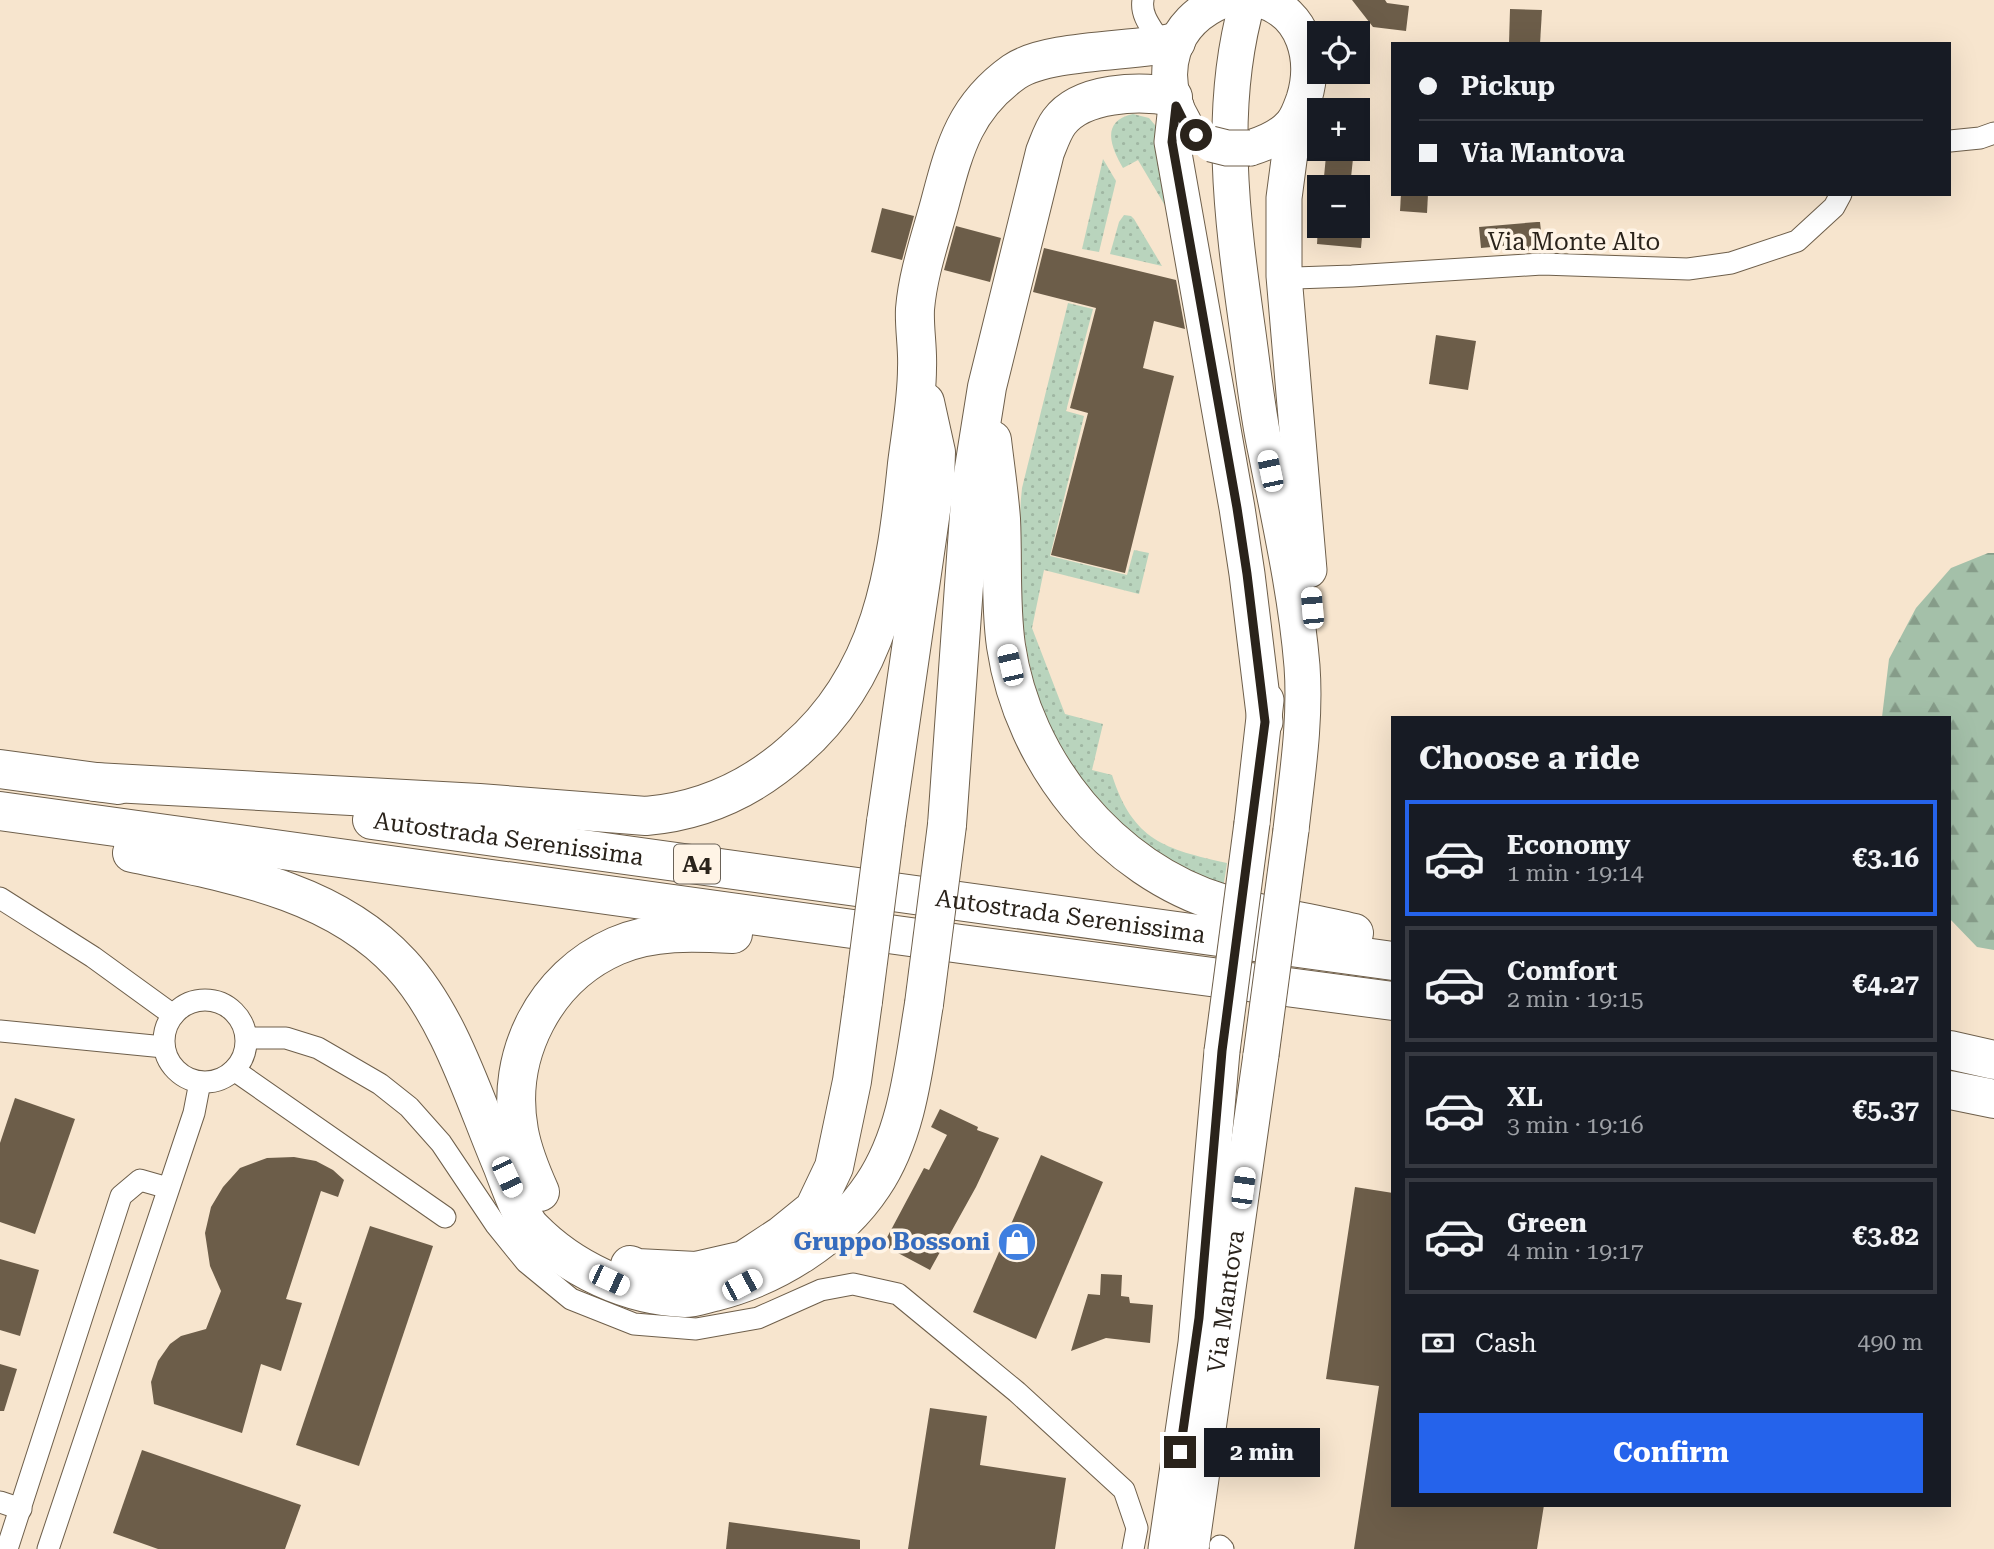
<!DOCTYPE html>
<html lang="en">
<head>
<meta charset="utf-8">
<style>
  :root { --surface:#171b24; --page:#242831; --text:#f1f3f6; --muted:#9ea1a6; --line:#363941; --accent:#2563eb }
  body { margin:0; font-family:"Roboto Serif",serif; background:var(--page); color:var(--text); height:100vh; display:flex; flex-direction:column; font-size:26px; white-space:nowrap }
  * { box-sizing:border-box; margin:0 }
  p { font-size:23px; color:var(--muted) }
  .icon { flex:none; width:38px; height:38px; fill:none; stroke:currentColor; stroke-width:2; stroke-linecap:round; stroke-linejoin:round }
  .map { position:relative; flex:1; overflow:hidden }
  .details { position:absolute; left:1391px; top:716px; width:560px; height:791px; display:flex; flex-direction:column; background:var(--surface); border-radius:0px; box-shadow:0 7px 28px #0002 }
  .details>* { flex:none }
  .hud { position:absolute; left:1391px; top:42px; width:560px; height:154px; border-radius:0px; box-shadow:0 7px 28px #0002; display:grid; align-content:center; height:154px; padding:0 28px; background:var(--surface) }
  .controls { position:absolute; left:1307px; top:21px; display:grid; gap:14px }
  .controls a { display:grid; place-items:center; width:63px; height:63px; border-radius:0px; background:var(--surface); box-shadow:0 7px 28px #0002; font-size:35px }
  .end { position:absolute; width:32px; height:32px; margin:-16px; border:9px solid #2a231b; background:#fff; box-shadow:0 0 0 4px #fff }
  .from { border-radius:50% }
  .bubble { position:absolute; height:49px; border-radius:0px; background:var(--surface); box-shadow:0 7px 28px #0002; font-size:23px; font-weight:700; line-height:49px; text-align:center }
  .car { position:absolute; width:21px; height:42px; margin:-21px -10px; border-radius:9px; box-shadow:0 0 5px 2px #0007; background:linear-gradient(#fff 24%,#345 0 40%,#fff 0 76%,#345 0 86%,#fff 0) }
  .hud b { display:flex; align-items:center; gap:24px; height:66px; font-size:26px }
  .hud b+b { border-top:2px solid var(--line) }
  .hud i { width:18px; height:18px; background:var(--text) }
  ul { padding:0; list-style:none }
  li { display:flex; align-items:center; gap:21px; height:116px; margin:0 14px 10px; padding:0 14px; border:4px solid var(--line); border-radius:0px }
  li div { flex:1 }
  li b { display:block; font-size:26px }
  li em { font-style:normal; font-weight:700 }
  li.on { border-color:var(--accent) }
  li>.icon { width:63px; height:63px; stroke-width:1.5 }
  h2 { padding:0 28px; font-size:32px; line-height:84px }
  .pay { display:flex; align-items:center; gap:18px; height:77px; padding:0 28px; font-size:26px }
  .pay p { margin-inline-start:auto }
  .primary-button { display:flex; gap:14px; margin-top:auto; padding:14px 28px }
  .primary-button a { flex:1; height:80px; border-radius:0px; background:var(--accent); color:#fff; font-size:28px; font-weight:700; line-height:80px; text-align:center }
  .map>svg:first-child { display:block }
</style>
</head>
<body>
<div class="map">
<svg width="1994" height="1549" viewBox="0 0 1994 1549">
  <defs>
    <pattern id="grass-dots" width="8" height="8" patternUnits="userSpaceOnUse" patternTransform="scale(1.75)"><rect width="8" height="8" fill="#b9d4bd"/><path d="M2 2h.1M6 6h.1" fill="none" stroke="#9fb6a2" stroke-width="1.8" stroke-linecap="round"/></pattern>
    <pattern id="forest-firs" width="22" height="20" patternUnits="userSpaceOnUse" patternTransform="scale(1.75)"><rect width="22" height="20" fill="#a4c0a9"/><path d="M5 1l3.5 6h-7zM16 11l3.5 6h-7z" fill="#869c89"/></pattern>
  </defs>
  <rect width="100%" height="100%" fill="#f7e5ce"/>
  <g fill="url(#grass-dots)">
    <path d="M 1133,114 L 1149,118 L 1160,131 L 1180,231 L 1138,160 L 1123,168 C 1111,147 1100,121 1133,114 Z"/>
    <polygon points="1103,159 1116,181 1099,252 1082,249"/>
    <polygon points="1124,215 1131,216 1134,219 1162,266 1110,254 1119,222"/>
    <path d="M 1068,303 L 1093,309 L 1066,411 L 1084,416 L 1050,556 L 1127,575 L 1134,550 L 1149,553 L 1139,594 L 1044,570 L 1032,628 L 1065,714 L 1103,724 L 1092,770 L 1112,775 C 1133,841 1165,849 1227,863 L 1223,889 C 1198,875 1167,862 1144,844 C 1134,837 1126,827 1117,819 C 1043,749 1021,667 1020,568 C 1020,541 1019,515 1022,488 Z"/>
  </g>
  <polygon fill="url(#forest-firs)" points="1988,553 1994,553 1994,950 1977,947 1950,919 1950,718 1882,717 1889,659 1916,608 1951,568"/>
  <g fill="#6c5d49">
    <polygon points="1352,0 1385,0 1387,3 1409,6 1406,31 1373,27"/>
    <polygon points="1510,9 1542,10 1540,44 1509,44"/>
    <polygon points="1332,149 1354,149 1350,187 1323,187 1326,156 1331,156"/>
    <polygon points="1401,194 1428,194 1427,213 1400,211"/>
    <polygon points="882,208 914,216 902,260 871,252"/>
    <polygon points="1537,222 1540,222 1543,249 1525,251 1524,244 1481,248 1479,227"/>
    <polygon points="956,226 1001,238 990,282 944,270"/>
    <polygon points="1318,226 1363,226 1361,248 1317,244"/>
    <polygon points="1044,248 1176,280 1185,329 1154,321 1143,368 1174,376 1125,573 1051,555 1088,413 1070,408 1096,308 1033,292"/>
    <polygon points="1436,335 1476,341 1468,390 1429,384"/>
    <polygon points="15,1098 75,1119 35,1234 0,1222 0,1143"/>
    <polygon points="940,1109 978,1127 977,1130 999,1138 976,1187 930,1270 883,1245 924,1168 929,1170 947,1135 931,1127"/>
    <polygon points="1041,1155 1103,1182 1036,1339 973,1312"/>
    <polygon points="294,1157 316,1161 333,1170 344,1180 338,1197 321,1191 286,1299 302,1303 281,1371 261,1364 242,1433 154,1404 151,1382 158,1361 170,1344 181,1336 206,1329 221,1291 210,1266 205,1233 211,1207 223,1187 240,1168 267,1158"/>
    <polygon points="1355,1187 1393,1193 1393,1505 1544,1505 1537,1549 1354,1549 1379,1386 1326,1379"/>
    <polygon points="370,1226 433,1246 359,1466 296,1445"/>
    <polygon points="0,1259 39,1270 20,1336 0,1330"/>
    <polygon points="1101,1274 1122,1275 1121,1296 1129,1297 1130,1303 1153,1305 1150,1343 1106,1338 1071,1351 1088,1294 1100,1295"/>
    <polygon points="0,1364 17,1369 4,1411 0,1411"/>
    <polygon points="930,1408 987,1416 980,1465 1066,1478 1055,1549 908,1549"/>
    <polygon points="142,1450 301,1505 285,1549 158,1549 113,1533"/>
    <polygon points="729,1522 860,1540 860,1549 726,1549"/>
  </g>
  <g fill="none" stroke-linecap="round" stroke-linejoin="round">
    <g stroke="#6e5f4b" stroke-width="23">
      <g id="minor">
        <path d="M 1143,0 C 1140,17 1154,30 1162,45"/>
        <polyline points="1950,141 1980,138 1994,133"/>
        <polyline points="1284,276 1295,278 1352,276 1542,264 1688,269 1731,263 1797,241 1834,207 1841,194"/>
        <polyline points="0,898 93,957 173,1015"/>
        <circle cx="205" cy="1041" r="41"/>
        <polyline points="0,1031 164,1047"/>
        <polyline points="247,1038 286,1038 318,1048 380,1084 409,1107 441,1143 496,1225 526,1262 571,1299 634,1324 696,1329 758,1318 821,1290 853,1284 898,1294 1017,1392 1124,1490 1137,1528 1133,1549"/>
        <polyline points="234,1070 445,1217"/>
        <polyline points="0,1502 21,1509"/>
        <polyline points="1220,1546 1223,1549"/>
        <polyline points="7,1549 121,1196 140,1180 168,1188"/>
        <polyline points="48,1549 194,1113 200,1082"/>
      </g>
    </g>
    <g stroke="#6e5f4b" stroke-width="37">
      <g id="trunk">
        <path d="M 1248,0 C 1217,107 1232,218 1247,326 C 1253,368 1257,411 1266,452 C 1280,523 1296,594 1302,666 C 1306,721 1297,776 1291,830"/>
        <polyline points="1176,106 1172,142 1237,508 1247,574 1265,722"/>
        <polyline points="1294,122 1284,198 1284,276 1309,570"/>
        <path d="M 1184,123 C 1155,74 1171,21 1224,0"/>
        <path d="M 1250,148 C 1266,143 1281,137 1292,124 C 1298,117 1301,107 1304,99 C 1316,60 1305,13 1261,0"/>
        <polyline points="1252,823 1266,700"/>
        <polyline points="1166,1549 1196,1343 1222,1051"/>
        <path id="s1" d="M 1191,1549 L 1261,1055"/>
      </g>
    </g>
    <g stroke="#6e5f4b" stroke-width="40">
      <g id="motorway">
        <path d="M 992,440 C 995,466 999,492 1001,519 C 1003,561 1000,604 1006,646 C 1023,762 1110,870 1224,904 C 1266,917 1311,922 1354,933"/>
        <polyline points="0,769 118,785"/>
        <path d="M 95,782 L 479,803 L 646,816 C 703,811 753,788 795,750 C 882,675 896,572 907,464 C 911,432 917,399 917,368 C 918,348 914,328 915,309 C 918,272 932,234 941,199 C 955,146 966,106 1014,72 C 1047,49 1133,52 1176,42"/>
        <polyline points="0,811 961,944 1393,1001"/>
        <path id="s2" d="M 372,820 L 1393,961"/>
        <polyline points="886,822 935,483 936,452 925,402"/>
        <path d="M 947,825 L 971,487 L 987,387 L 1045,152 C 1049,142 1053,130 1059,122 C 1081,92 1140,90 1173,97"/>
        <path d="M 132,853 C 227,873 332,889 401,964 C 450,1017 474,1099 502,1165 C 508,1180 521,1218 532,1229 C 571,1269 628,1296 685,1298 C 694,1298 705,1294 714,1292 C 774,1277 838,1238 873,1185 C 908,1133 914,1064 924,1004"/>
        <polyline points="1950,1050 1994,1060"/>
        <polyline points="1950,1090 1994,1099"/>
        <path d="M 540,1192 C 531,1172 523,1153 519,1131 C 505,1055 545,977 616,946 C 652,930 694,932 733,934"/>
        <polyline points="630,1265 637,1268 696,1271 744,1260 782,1235 814,1209 834,1167 852,1081 863,1001"/>
      </g>
    </g>
    <use href="#minor" stroke="#fff" stroke-width="21"/>
    <use href="#trunk" stroke="#fff" stroke-width="35"/>
    <use href="#motorway" stroke="#fff" stroke-width="38"/>
    <g stroke="#6e5f4b" stroke-width="37" stroke-linecap="butt">
      <g id="trunk-bridge">
        <polyline points="1211,144 1227,148 1250,148"/>
        <polyline points="1222,1051 1252,823"/>
        <polyline points="1261,1055 1291,830"/>
      </g>
    </g>
    <g stroke="#6e5f4b" stroke-width="40" stroke-linecap="butt">
      <g id="motorway-bridge">
        <polyline points="863,1001 886,822"/>
        <polyline points="924,1004 947,825"/>
      </g>
    </g>
    <use href="#trunk-bridge" stroke="#fff" stroke-width="35"/>
    <use href="#motorway-bridge" stroke="#fff" stroke-width="38"/>
  </g>
  <g fill="none" stroke-linecap="round" stroke-linejoin="round">
    <polyline stroke="#2a231b" stroke-width="9" points="1180,1452 1199,1318 1222,1051 1265,722 1247,574 1237,508 1172,142 1176,106 1185,124 1196,135"/>
  </g>
  <defs>
    <g id="shop-disc" transform="scale(2.0125)"><circle r="9.5" fill="#3f7fe0" stroke="#fff4e6"/><path d="M-5-2.5h2.3a2.7 3.5 0 0 1 5.4 0H5L5.5 6h-11ZM-1.5-2.5h3a1.5 2.3 0 0 0-3 0Z" fill="#fff"/></g>
  </defs>
  <g fill-rule="evenodd">
    <use href="#shop-disc" x="1017" y="1242"/>
  </g>
  <g text-anchor="middle" stroke-width="7" stroke-linejoin="round" paint-order="stroke">
    <rect fill="#fff4e6" stroke="#6a6258" stroke-width="2" x="674" y="844.5" width="46" height="39" rx="5"/>
    <g font-size="23" font-weight="bold" fill="#2a231b">
      <text x="697" y="872">A4</text>
    </g>
    <g font-size="24" fill="#2a231b" stroke="#fff4e6">
      <text x="1574" y="250">Via Monte Alto</text>
      <text dy="8" stroke="none"><textPath href="#s2" startOffset="138">Autostrada Serenissima</textPath></text>
      <text dy="8" stroke="none"><textPath href="#s2" startOffset="705">Autostrada Serenissima</textPath></text>
      <text dy="8" stroke="none"><textPath href="#s1" startOffset="250">Via Mantova</textPath></text>
    </g>
    <g font-size="24" font-weight="bold" fill="#366cbe" stroke="#fff4e6" text-anchor="end">
      <text x="990" y="1250">Gruppo Bossoni</text>
    </g>
  </g>
</svg>
<div class="controls">
<a><svg class="icon" aria-label="locate" viewBox="0 0 24 24"><circle cx="12" cy="12" r="6"/><path d="M12 2v4M12 18v4M2 12h4M18 12h4"/></svg></a>
<a>+</a>
<a>−</a>
</div>
<i class="end from" style="left:1196px;top:135px"></i>
<i class="end" style="left:1180px;top:1452px"></i>
<div class="bubble" style="left:1204px;top:1428px;width:116px">2 min</div>
<i class="car" style="left:1270px;top:471px;rotate:348deg"></i>
<i class="car" style="left:1312px;top:608px;rotate:355deg"></i>
<i class="car" style="left:1010px;top:665px;rotate:347deg"></i>
<i class="car" style="left:507px;top:1177px;rotate:155deg"></i>
<i class="car" style="left:1243px;top:1188px;rotate:8deg"></i>
<i class="car" style="left:609px;top:1280px;rotate:115deg"></i>
<i class="car" style="left:742px;top:1285px;rotate:62deg"></i>
<div class="hud">
<b><i class="from"></i>Pickup</b>
<b><i></i>Via Mantova</b>
</div>
<section class="details">
<h2>Choose a ride</h2>
<ul>
<li class="on"><svg class="icon" aria-label="car" viewBox="0 0 24 24"><path d="M5 17H2v-5l4-1 3-4h7l3 4 3 1v5h-3M9 17h6M6 11h13"/><circle cx="7" cy="17" r="2"/><circle cx="17" cy="17" r="2"/></svg><div><b>Economy</b><p>1 min · 19:14</p></div><em>€3.16</em></li>
<li><svg class="icon" aria-label="car" viewBox="0 0 24 24"><path d="M5 17H2v-5l4-1 3-4h7l3 4 3 1v5h-3M9 17h6M6 11h13"/><circle cx="7" cy="17" r="2"/><circle cx="17" cy="17" r="2"/></svg><div><b>Comfort</b><p>2 min · 19:15</p></div><em>€4.27</em></li>
<li><svg class="icon" aria-label="car" viewBox="0 0 24 24"><path d="M5 17H2v-5l4-1 3-4h7l3 4 3 1v5h-3M9 17h6M6 11h13"/><circle cx="7" cy="17" r="2"/><circle cx="17" cy="17" r="2"/></svg><div><b>XL</b><p>3 min · 19:16</p></div><em>€5.37</em></li>
<li><svg class="icon" aria-label="car" viewBox="0 0 24 24"><path d="M5 17H2v-5l4-1 3-4h7l3 4 3 1v5h-3M9 17h6M6 11h13"/><circle cx="7" cy="17" r="2"/><circle cx="17" cy="17" r="2"/></svg><div><b>Green</b><p>4 min · 19:17</p></div><em>€3.82</em></li>
</ul>
<div class="pay"><svg class="icon" aria-label="cash" viewBox="0 0 24 24"><path d="M3 7h18v10H3z"/><circle cx="12" cy="12" r="2"/></svg>Cash<p>490 m</p></div>
<div class="primary-button"><a>Confirm</a></div>
</section>
</div>
</body>
</html>
